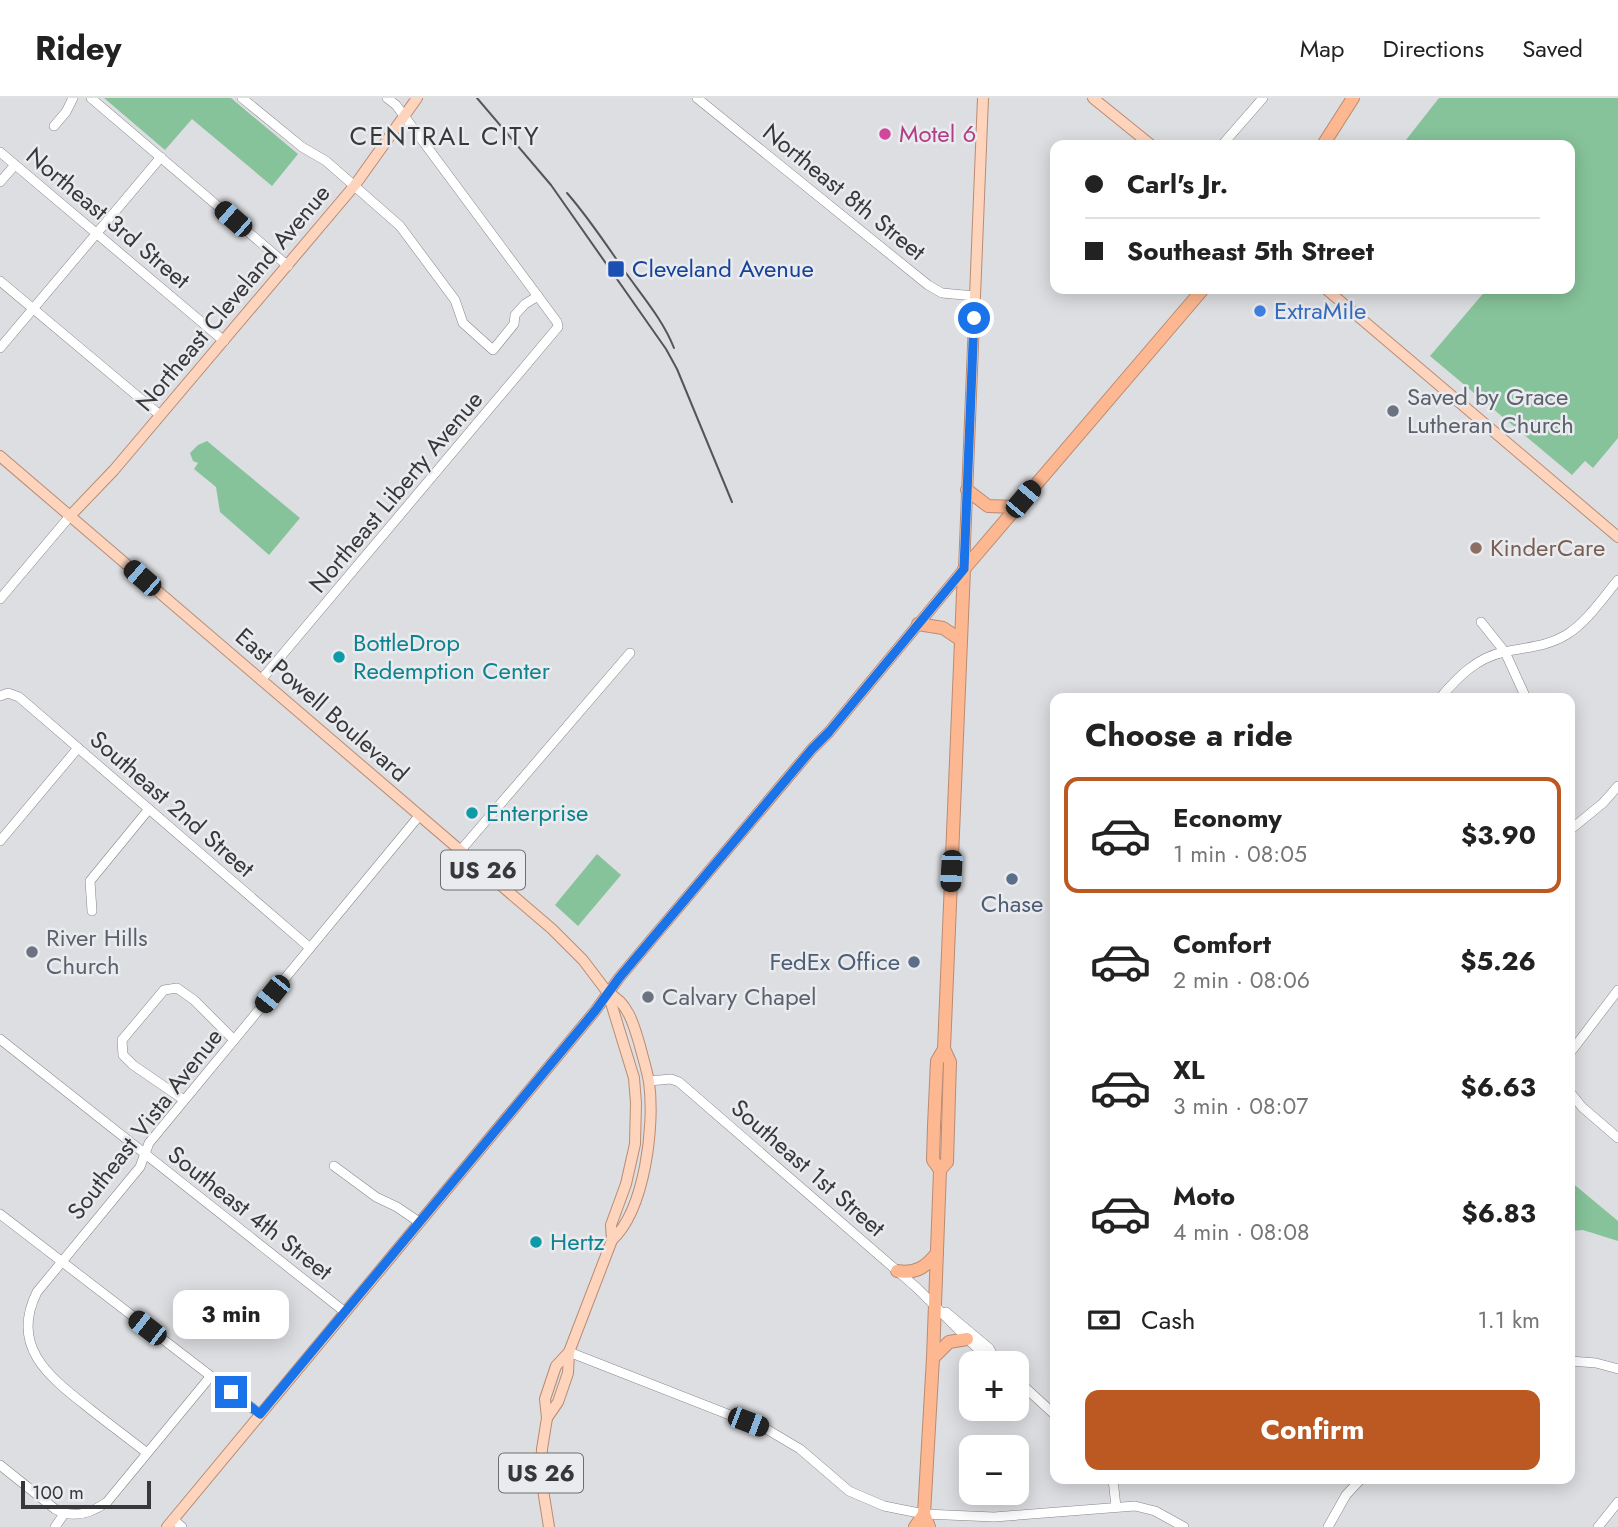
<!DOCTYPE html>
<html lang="en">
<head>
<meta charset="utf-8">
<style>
  :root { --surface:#fff; --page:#f6f6f6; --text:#222; --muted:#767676; --line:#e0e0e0; --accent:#bc5822 }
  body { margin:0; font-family:Jost,sans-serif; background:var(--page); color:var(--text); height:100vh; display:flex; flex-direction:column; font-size:26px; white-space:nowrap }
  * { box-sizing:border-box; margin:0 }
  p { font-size:23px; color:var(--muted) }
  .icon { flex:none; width:38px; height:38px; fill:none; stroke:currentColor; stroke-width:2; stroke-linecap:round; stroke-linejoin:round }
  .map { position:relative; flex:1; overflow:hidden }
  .side { position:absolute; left:1050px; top:595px; width:525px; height:791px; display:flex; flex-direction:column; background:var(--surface); border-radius:14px; box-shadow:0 4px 18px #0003 }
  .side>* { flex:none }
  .guide { position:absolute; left:1050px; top:42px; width:525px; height:154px; border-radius:14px; box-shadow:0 4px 18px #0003; display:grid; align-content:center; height:154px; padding:0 35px; background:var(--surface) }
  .fabs { position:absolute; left:959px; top:1253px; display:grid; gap:14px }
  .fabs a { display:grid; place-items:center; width:70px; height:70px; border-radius:14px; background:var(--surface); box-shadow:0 4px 18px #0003; font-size:35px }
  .scale { position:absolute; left:21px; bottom:18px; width:130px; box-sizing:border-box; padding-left:7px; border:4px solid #38383a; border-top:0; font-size:19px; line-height:24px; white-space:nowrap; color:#38383a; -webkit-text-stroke:5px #eaebee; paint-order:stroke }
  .end { position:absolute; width:32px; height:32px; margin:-16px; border:9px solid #1a73e8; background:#fff; box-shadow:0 0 0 4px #fff }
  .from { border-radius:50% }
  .bubble { position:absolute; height:49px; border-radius:14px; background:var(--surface); box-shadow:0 4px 18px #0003; font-size:23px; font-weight:700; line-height:49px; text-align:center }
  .car { position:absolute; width:21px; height:42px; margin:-21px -10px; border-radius:9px; box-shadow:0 0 5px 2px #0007; background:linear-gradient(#222 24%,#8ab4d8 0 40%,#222 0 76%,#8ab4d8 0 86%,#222 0) }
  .guide b { display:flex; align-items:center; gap:24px; height:66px; font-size:26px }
  .guide b+b { border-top:2px solid var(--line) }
  .guide i { width:18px; height:18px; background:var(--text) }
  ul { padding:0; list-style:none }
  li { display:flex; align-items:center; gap:21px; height:116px; margin:0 14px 10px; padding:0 21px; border:4px solid transparent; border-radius:14px }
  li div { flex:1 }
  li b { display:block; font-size:26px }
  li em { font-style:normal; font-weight:700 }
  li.active { border-color:var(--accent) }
  li>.icon { width:63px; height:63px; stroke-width:1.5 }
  h2 { padding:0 35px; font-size:32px; line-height:84px }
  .pay { display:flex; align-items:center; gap:18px; height:77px; padding:0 35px; font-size:26px }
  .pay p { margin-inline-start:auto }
  .cta { display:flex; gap:14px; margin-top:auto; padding:14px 35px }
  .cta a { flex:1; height:80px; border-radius:14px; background:var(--accent); color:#fff; font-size:28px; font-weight:700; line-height:80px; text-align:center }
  header { display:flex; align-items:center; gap:42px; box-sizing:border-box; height:98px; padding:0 35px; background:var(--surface); border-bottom:2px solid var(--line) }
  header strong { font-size:33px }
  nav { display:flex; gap:38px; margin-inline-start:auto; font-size:24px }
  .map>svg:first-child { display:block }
</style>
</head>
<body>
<header>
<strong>Ridey</strong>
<nav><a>Map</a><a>Directions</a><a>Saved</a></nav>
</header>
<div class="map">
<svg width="1618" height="1429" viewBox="0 0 1618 1429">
  <rect width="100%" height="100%" fill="#dddee1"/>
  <g fill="#86c39a">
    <polygon points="104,0 231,0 298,56 272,88 192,21 165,52"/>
    <polygon points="1439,0 1618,0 1618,340 1593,370 1585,363 1572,377 1430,258 1487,191 1570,191 1570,47 1402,47"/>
    <polygon points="207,343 300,420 269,457 220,414 216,389 194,371 198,365 193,363 190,355 198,347"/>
    <polygon points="597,756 621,777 578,828 555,807"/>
    <polygon points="1570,1083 1618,1123 1618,1143 1583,1132 1570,1133"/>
  </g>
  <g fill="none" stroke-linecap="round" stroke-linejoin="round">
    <g stroke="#86878a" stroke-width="10">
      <g id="minor">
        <polyline points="91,0 288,168"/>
        <polyline points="242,0 302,49 326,63 400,128 455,202 463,225 493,252 514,226 515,217 525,206 538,198"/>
        <polyline points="697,0 928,187 942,195 975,198"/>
        <polyline points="54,28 66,14 73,0"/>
        <polyline points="1222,47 1263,0"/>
        <polyline points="0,54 224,243"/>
        <polyline points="0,84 15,67"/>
        <polyline points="0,183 160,317"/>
        <polyline points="0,250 161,59"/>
        <polyline points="0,501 70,418"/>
        <polyline points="1481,524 1505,554 1526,600"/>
        <polyline points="261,582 558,229 557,224 396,7 387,0"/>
        <polyline points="0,598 8,595 19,599 309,849"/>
        <path d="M 1440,600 C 1458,579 1476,560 1504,554 C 1526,549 1546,549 1566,537 C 1587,524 1602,501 1618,482"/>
        <polyline points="1570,732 1603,705 1618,688"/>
        <polyline points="0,743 78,650"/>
        <polyline points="460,753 630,555"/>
        <polyline points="92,813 90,783 149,711"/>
        <polyline points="0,941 345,1214"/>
        <polyline points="1570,955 1618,892"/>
        <polyline points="649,983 671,981 679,984 917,1190 987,1260 995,1262"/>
        <polyline points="1570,994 1582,1009 1618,1040"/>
        <polyline points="184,1002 133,967 123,957 122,942 164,892 177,890 194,902 234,942"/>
        <polyline points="334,1068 376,1099 397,1109 419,1124"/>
        <polyline points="0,1116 260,1316"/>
        <polyline points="946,1214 989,1250 997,1264"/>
        <polyline points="569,1254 768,1332 800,1351 849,1393 884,1408 924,1416 994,1419 1135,1408 1155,1413 1184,1429"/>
        <polyline points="1570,1263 1596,1265 1618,1271"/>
        <polyline points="1017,1282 1055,1317"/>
        <path d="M 147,1355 C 128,1340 109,1326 90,1311 C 51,1280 9,1250 37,1194 L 140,1069 L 149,1045 L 419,718"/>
        <path d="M 0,1367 L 55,1411 C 73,1421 90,1416 107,1404 L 210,1279"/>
        <polyline points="1113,1381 1116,1409"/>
        <polyline points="173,1421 182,1429"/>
        <polyline points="55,1429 64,1416"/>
        <polyline points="1328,1429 1346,1397 1361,1381"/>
        <polyline points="1598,1429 1618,1404"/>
      </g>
    </g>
    <g stroke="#b98b73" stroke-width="12">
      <g id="major">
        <polyline points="1093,0 1151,47"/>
        <polyline points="1326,191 1618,439"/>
        <polyline points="0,358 552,831 583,862 608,895 634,980 636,1005 635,1046 626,1086 611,1127 612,1142"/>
        <polyline points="70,418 114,372 355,87 417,0"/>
        <path d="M 547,1320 L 558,1304 L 568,1275 L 569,1254 L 612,1142 C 645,1112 655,1027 649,984 C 647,972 643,960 640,948 C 634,927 628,904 608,895"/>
        <polyline points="167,1429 595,913 619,880 812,651 829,634 964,471 983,0"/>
        <polyline points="549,1429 541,1379 542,1351 547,1320 545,1301 556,1268 569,1254"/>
      </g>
    </g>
    <g stroke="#b98b73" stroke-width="14">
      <g id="highway">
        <polyline points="1323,47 1353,0"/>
        <polyline points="967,392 988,408 1016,409"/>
        <polyline points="918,526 943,530 961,542"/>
        <polyline points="940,1072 947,1064 950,964 944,951"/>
        <path d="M 897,1173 C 916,1176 926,1169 937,1155"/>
        <polyline points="933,1260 949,1244 967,1241"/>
        <polyline points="915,1429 924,1416"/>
        <polyline points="929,1429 924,1416 933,1260 940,1072 933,1062 934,1028 937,963 944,951 964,471 1203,191"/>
      </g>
    </g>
    <use href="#minor" stroke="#fff" stroke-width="9"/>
    <use href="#major" stroke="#fed4bd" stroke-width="10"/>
    <use href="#highway" stroke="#feb891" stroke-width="12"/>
    <g stroke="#555557" stroke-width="2">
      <polyline points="477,0 551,87 666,251 677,271 732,404"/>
      <path d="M 567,95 C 589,120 607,148 626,175 C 643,199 663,222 674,250"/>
    </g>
  </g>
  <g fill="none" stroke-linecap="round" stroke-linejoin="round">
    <polyline stroke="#1a73e8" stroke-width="9" points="231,1294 260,1316 595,913 619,880 812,651 829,634 964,471 974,220"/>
  </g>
  <circle fill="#d1479c" stroke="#eaebee" stroke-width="2.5" cx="885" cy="36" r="7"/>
  <rect fill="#1a4fb4" stroke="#eaebee" stroke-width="2.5" x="607" y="162" width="18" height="18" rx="3.5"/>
  <circle fill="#3f7fe0" stroke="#eaebee" stroke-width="2.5" cx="1260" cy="213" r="7"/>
  <g fill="#6b7280" stroke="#eaebee" stroke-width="2.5">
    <circle cx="1393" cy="313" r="7"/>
    <circle cx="32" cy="854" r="7"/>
    <circle cx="648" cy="899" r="7"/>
  </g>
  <circle fill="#8d6e63" stroke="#eaebee" stroke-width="2.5" cx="1476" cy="450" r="7"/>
  <g fill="#0f9aa8" stroke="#eaebee" stroke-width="2.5">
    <circle cx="339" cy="559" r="7"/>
    <circle cx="472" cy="715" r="7"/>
    <circle cx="536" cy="1144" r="7"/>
  </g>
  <g fill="#5c6f8a" stroke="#eaebee" stroke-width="2.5">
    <circle cx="1012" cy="781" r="7"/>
    <circle cx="914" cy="864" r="7"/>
  </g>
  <g text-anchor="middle" stroke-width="5" stroke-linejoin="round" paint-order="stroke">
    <g fill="#eaebee" stroke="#6d6e70" stroke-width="2">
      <rect x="441" y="752.5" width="84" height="39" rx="5"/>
      <rect x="499" y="1355.5" width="84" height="39" rx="5"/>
    </g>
    <g font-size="23" font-weight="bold" fill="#38383a">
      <text x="483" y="780">US 26</text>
      <text x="541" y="1383">US 26</text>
    </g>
    <g font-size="24" fill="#b23c85" stroke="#eaebee" text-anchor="start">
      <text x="899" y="44">Motel 6</text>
    </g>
    <g font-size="24" fill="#38383a" stroke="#eaebee">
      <text transform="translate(844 94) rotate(39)" y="8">Northeast 8th Street</text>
      <text transform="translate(108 120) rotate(40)" y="8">Northeast 3rd Street</text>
      <text transform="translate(233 200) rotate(-50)" y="8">Northeast Cleveland Avenue</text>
      <text transform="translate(396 394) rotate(-50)" y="8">Northeast Liberty Avenue</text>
      <text transform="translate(322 607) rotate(41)" y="8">East Powell Boulevard</text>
      <text transform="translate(172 706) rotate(41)" y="8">Southeast 2nd Street</text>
      <text transform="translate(145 1026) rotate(-52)" y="8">Southeast Vista Avenue</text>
      <text transform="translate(808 1070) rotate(41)" y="8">Southeast 1st Street</text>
      <text transform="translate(250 1115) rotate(38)" y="8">Southeast 4th Street</text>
    </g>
    <g font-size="24" fill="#164399" stroke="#eaebee" text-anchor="start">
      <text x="632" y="179">Cleveland Avenue</text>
    </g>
    <g font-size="24" fill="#366cbe" stroke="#eaebee" text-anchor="start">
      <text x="1274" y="221">ExtraMile</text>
    </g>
    <g font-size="24" fill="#5b616d" stroke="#eaebee" text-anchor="start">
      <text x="1407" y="307">Saved by Grace<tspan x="1407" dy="28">Lutheran Church</tspan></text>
      <text x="46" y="848">River Hills<tspan x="46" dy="28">Church</tspan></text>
      <text x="662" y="907">Calvary Chapel</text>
    </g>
    <g font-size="24" fill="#785e54" stroke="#eaebee" text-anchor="start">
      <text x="1490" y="458">KinderCare</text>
    </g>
    <g font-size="24" fill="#0d838f" stroke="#eaebee" text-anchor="start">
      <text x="353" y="553">BottleDrop<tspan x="353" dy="28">Redemption Center</tspan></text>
      <text x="486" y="723">Enterprise</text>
      <text x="550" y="1152">Hertz</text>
    </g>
    <g font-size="24" fill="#4e5e75" stroke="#eaebee">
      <text x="1012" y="814">Chase</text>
      <text x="900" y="872" text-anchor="end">FedEx Office</text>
    </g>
    <g font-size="26" letter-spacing="2" fill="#38383a" stroke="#eaebee">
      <text x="445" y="47">CENTRAL CITY</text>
    </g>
  </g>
</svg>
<div class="fabs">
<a>+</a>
<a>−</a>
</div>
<div class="scale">100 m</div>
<i class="end from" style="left:974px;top:220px"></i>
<i class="end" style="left:231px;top:1294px"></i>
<div class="bubble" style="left:173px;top:1192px;width:116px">3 min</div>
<i class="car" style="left:233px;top:121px;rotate:311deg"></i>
<i class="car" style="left:1023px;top:401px;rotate:40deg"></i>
<i class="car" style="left:142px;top:480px;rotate:311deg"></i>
<i class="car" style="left:951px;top:773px;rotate:183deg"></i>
<i class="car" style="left:272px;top:896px;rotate:219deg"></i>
<i class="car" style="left:147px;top:1230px;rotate:308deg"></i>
<i class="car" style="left:748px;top:1324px;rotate:111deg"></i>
<div class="guide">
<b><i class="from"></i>Carl's Jr.</b>
<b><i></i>Southeast 5th Street</b>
</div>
<section class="side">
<h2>Choose a ride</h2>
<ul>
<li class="active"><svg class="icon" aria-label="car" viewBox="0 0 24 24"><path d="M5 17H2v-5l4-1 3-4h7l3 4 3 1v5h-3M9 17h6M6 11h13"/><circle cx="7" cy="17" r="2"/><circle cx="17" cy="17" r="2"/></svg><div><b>Economy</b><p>1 min · 08:05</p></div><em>$3.90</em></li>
<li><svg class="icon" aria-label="car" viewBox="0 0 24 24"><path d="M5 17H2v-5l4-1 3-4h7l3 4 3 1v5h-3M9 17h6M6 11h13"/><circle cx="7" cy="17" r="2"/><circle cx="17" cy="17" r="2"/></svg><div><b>Comfort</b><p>2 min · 08:06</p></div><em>$5.26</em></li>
<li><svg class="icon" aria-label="car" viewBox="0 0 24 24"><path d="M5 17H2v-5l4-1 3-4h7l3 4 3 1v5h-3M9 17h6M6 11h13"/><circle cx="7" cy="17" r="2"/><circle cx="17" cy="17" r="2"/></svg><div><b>XL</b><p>3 min · 08:07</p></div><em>$6.63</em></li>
<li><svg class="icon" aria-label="car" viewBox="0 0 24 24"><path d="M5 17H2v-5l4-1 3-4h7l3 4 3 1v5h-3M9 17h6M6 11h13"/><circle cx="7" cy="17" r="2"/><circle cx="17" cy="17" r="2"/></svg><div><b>Moto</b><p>4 min · 08:08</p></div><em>$6.83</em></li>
</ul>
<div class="pay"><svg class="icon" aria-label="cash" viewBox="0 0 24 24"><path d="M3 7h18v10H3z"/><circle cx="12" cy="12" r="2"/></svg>Cash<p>1.1 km</p></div>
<div class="cta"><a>Confirm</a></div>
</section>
</div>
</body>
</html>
